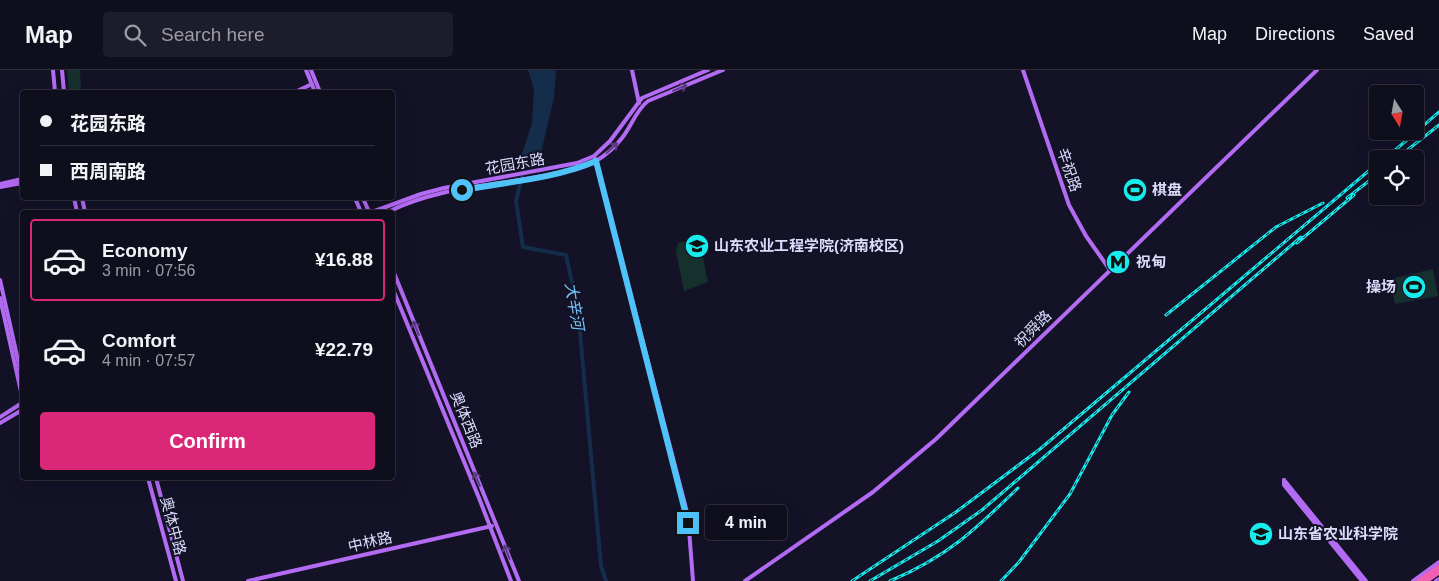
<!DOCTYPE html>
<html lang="en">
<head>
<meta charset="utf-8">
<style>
  :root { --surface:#0f0e1d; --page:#1d1c2a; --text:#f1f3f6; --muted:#9b9ca4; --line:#2f2e3b; --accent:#db2777 }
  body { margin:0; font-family:Arial,"Noto Sans SC",sans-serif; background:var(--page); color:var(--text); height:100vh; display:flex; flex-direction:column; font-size:19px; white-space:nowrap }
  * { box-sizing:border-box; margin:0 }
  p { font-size:16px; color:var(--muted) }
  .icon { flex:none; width:28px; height:28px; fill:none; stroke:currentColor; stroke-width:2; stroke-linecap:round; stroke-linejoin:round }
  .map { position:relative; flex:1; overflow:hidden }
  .panel { position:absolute; left:20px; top:140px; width:375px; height:270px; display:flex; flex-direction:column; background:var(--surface); border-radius:5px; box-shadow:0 5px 20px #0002,0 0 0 1px var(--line) }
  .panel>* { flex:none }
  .banner { position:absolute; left:20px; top:20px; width:375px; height:110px; border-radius:5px; box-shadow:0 5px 20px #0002,0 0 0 1px var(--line); display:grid; align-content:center; height:110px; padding:0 20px; background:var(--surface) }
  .needle { width:32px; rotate:169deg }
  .tools { position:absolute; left:1369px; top:15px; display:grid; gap:10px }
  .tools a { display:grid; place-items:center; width:55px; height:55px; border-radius:5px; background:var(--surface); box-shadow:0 5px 20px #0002,0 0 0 1px var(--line); font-size:25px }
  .end { position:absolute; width:22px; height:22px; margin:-11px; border:6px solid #4fc3f7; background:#111; box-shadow:0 0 0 2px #111 }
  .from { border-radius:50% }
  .bubble { position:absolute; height:35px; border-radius:5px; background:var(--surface); box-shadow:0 5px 20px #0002,0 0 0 1px var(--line); font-size:16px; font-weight:800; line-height:35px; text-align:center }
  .banner b { display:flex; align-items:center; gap:18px; height:48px; font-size:19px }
  .banner b+b { border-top:1px solid var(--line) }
  .banner i { width:12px; height:12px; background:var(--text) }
  ul { padding:9px 0 0; list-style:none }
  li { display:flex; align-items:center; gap:15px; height:82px; margin:0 10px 8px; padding:0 10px; border:2px solid transparent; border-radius:5px }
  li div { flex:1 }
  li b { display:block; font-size:19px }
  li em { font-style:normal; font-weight:800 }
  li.selected { border-color:var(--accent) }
  li>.icon { width:45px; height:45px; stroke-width:1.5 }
  .button { display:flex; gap:10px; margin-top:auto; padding:10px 20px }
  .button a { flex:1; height:58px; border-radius:5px; background:var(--accent); color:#fff; font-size:20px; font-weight:800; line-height:58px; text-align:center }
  header { display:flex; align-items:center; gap:30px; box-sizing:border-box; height:70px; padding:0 25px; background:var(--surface); border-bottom:1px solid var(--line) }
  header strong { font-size:24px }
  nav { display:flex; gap:28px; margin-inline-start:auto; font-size:18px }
  .search { width:350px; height:45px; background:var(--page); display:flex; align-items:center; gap:12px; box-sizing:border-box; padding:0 18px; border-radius:5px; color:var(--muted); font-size:19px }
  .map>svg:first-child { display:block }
</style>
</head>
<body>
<header>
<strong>Map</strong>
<div class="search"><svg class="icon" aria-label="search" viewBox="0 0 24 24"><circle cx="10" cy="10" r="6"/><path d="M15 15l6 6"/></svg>Search here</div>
<nav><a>Map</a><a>Directions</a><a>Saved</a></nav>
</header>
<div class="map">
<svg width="1439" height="511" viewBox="0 0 1439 511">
  <rect width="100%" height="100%" fill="#141227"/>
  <g fill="#15302d">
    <polygon points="67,0 80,0 81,22 69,22"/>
    <polygon points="699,168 708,212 684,221 676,181 678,173"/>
    <polygon points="1433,199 1438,226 1395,234 1390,209"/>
  </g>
  <polygon fill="#132d4a" points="528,0 555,0 556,2 554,28 538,95 517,99 532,53 534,19"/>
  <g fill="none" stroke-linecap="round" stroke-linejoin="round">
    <polyline stroke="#132d4a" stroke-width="4" points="525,94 516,131 523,177 566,185 578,240 601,496 606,511"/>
    <g stroke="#b36bf3" stroke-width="4">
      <polyline points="53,0 55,22"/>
      <polyline points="62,0 64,22"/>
      <polyline points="306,0 315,22"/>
      <polyline points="311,0 320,22"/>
      <polyline points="632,0 639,33"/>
      <polyline points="1023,0 1069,135 1086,166 1110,200"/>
      <polyline points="295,22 312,14"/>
      <polyline points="594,86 596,91 688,446 693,511"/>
      <polyline points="0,114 22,109"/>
      <polyline points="0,117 22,113"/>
      <polyline points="74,128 77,142"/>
      <polyline points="82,128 85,142"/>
      <polyline points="355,128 361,142"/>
      <polyline points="363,128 369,142"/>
      <polyline points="372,142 421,124 444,118 577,93 594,86 610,71 642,28 708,0"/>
      <path d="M 388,142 C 439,116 498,116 552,104 C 567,101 583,99 596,91 C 606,85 615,77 622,68 C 631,57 636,40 648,31 L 723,0"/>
      <polyline points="392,198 519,511"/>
      <polyline points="0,210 22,308"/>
      <polyline points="392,217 479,428 511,511"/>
      <polyline points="0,228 22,326"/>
      <polyline points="0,347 22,333"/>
      <polyline points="0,353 22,340"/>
      <polyline points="148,408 176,511"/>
      <polyline points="156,408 183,511"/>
      <polyline points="1284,410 1366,511"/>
      <polyline points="1284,410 1284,415 1362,511"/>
      <polyline points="248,511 492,456"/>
      <polyline points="745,511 873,422 936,369 1317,0"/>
      <polyline points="1413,511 1439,492"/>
      <polyline points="1436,511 1439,509"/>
    </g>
    <g stroke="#f260b4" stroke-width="5">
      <polyline points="1419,511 1439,497"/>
      <polyline points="1426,511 1439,502"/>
    </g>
    <g stroke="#17ebec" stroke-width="3">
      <g id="rail">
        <polyline points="1385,89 1439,42"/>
        <polyline points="1396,89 1439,55"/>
        <polyline points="1347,128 1378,104"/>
        <polyline points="1297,173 1354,125"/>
        <polyline points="1166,245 1276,157 1323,133"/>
        <polyline points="852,511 956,442 1040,379 1378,93"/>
        <polyline points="870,511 938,471 982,440 1301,167"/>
        <path d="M 890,511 C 947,487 975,460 1018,418"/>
        <polyline points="1001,511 1019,492 1070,424 1112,345 1129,322"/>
      </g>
    </g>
    <use href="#rail" stroke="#141227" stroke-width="1" stroke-dasharray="4" stroke-linecap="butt"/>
  </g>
  <defs><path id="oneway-shaft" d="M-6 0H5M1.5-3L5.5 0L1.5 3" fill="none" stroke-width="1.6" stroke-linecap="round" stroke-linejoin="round" transform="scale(1.25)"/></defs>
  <g stroke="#5c3a83">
    <use href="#oneway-shaft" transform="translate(680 18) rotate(-23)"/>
    <use href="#oneway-shaft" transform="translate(612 78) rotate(-43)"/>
    <use href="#oneway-shaft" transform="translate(416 258) rotate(-112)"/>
    <use href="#oneway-shaft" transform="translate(477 409) rotate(-112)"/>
    <use href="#oneway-shaft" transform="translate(507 482) rotate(-111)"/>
  </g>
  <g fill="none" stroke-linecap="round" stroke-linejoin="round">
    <path stroke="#4fc3f7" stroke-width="6" d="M 462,120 C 506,112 554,109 596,91 L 688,453"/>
  </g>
  <defs>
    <g id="stadium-disc" transform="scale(1.25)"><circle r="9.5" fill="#17ebec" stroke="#141227"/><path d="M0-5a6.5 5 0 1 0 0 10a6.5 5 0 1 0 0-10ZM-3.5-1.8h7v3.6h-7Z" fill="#111"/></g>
    <g id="university-disc" transform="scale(1.25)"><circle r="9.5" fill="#17ebec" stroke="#141227"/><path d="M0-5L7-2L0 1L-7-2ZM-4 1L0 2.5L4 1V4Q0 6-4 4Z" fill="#111"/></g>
    <g id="metro-disc" transform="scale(1.25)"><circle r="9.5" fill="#17ebec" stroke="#141227"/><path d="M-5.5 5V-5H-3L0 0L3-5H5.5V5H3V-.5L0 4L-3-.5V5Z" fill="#111"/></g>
  </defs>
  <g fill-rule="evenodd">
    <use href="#stadium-disc" x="1135" y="120"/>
    <use href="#university-disc" x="697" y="176"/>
    <use href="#metro-disc" x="1118" y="192"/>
    <use href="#stadium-disc" x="1414" y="217"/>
    <use href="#university-disc" x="1261" y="464"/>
  </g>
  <g text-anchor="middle" stroke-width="4" stroke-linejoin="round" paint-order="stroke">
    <g font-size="15" fill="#dbdbfc" stroke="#141227">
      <text transform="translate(515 94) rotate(-10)" y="5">花园东路</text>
      <text transform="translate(1069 100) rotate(71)" y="5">辛祝路</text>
      <text transform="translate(1033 259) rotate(-45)" y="5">祝舜路</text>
      <text transform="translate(466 350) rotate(68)" y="5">奥体西路</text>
      <text transform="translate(173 456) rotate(75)" y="5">奥体中路</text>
      <text transform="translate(370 472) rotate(-13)" y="5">中林路</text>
    </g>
    <g font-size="15" font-weight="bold" fill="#dbdbfc" stroke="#141227" text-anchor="start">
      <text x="1152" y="125">棋盘</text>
      <text x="714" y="181">山东农业工程学院(济南校区)</text>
      <text x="1136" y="197">祝甸</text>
      <text x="1396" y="222" text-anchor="end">操场</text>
      <text x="1278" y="469">山东省农业科学院</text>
    </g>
    <g font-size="16" font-style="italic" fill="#71c3f3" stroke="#141227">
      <text transform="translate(575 236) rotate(81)" y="6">大辛河</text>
    </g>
  </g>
</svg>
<div class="tools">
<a><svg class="needle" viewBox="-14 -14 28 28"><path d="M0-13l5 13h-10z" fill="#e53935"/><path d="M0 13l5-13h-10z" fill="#9b9ca4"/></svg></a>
<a><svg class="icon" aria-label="locate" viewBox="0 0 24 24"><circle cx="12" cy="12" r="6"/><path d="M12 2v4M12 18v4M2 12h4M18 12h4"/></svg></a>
</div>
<i class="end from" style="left:462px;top:120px"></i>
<i class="end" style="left:688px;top:453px"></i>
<div class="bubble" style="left:705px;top:435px;width:82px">4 min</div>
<div class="banner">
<b><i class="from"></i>花园东路</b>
<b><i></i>西周南路</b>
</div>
<section class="panel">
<ul>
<li class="selected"><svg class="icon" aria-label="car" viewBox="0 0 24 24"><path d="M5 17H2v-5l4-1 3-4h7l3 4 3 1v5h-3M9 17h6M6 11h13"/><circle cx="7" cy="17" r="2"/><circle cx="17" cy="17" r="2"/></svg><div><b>Economy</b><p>3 min · 07:56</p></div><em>¥16.88</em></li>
<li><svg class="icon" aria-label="car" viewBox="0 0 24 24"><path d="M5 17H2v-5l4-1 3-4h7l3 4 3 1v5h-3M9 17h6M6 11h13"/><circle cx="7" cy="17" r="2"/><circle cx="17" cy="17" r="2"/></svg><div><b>Comfort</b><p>4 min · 07:57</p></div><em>¥22.79</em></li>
</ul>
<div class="button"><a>Confirm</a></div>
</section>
</div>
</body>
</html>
